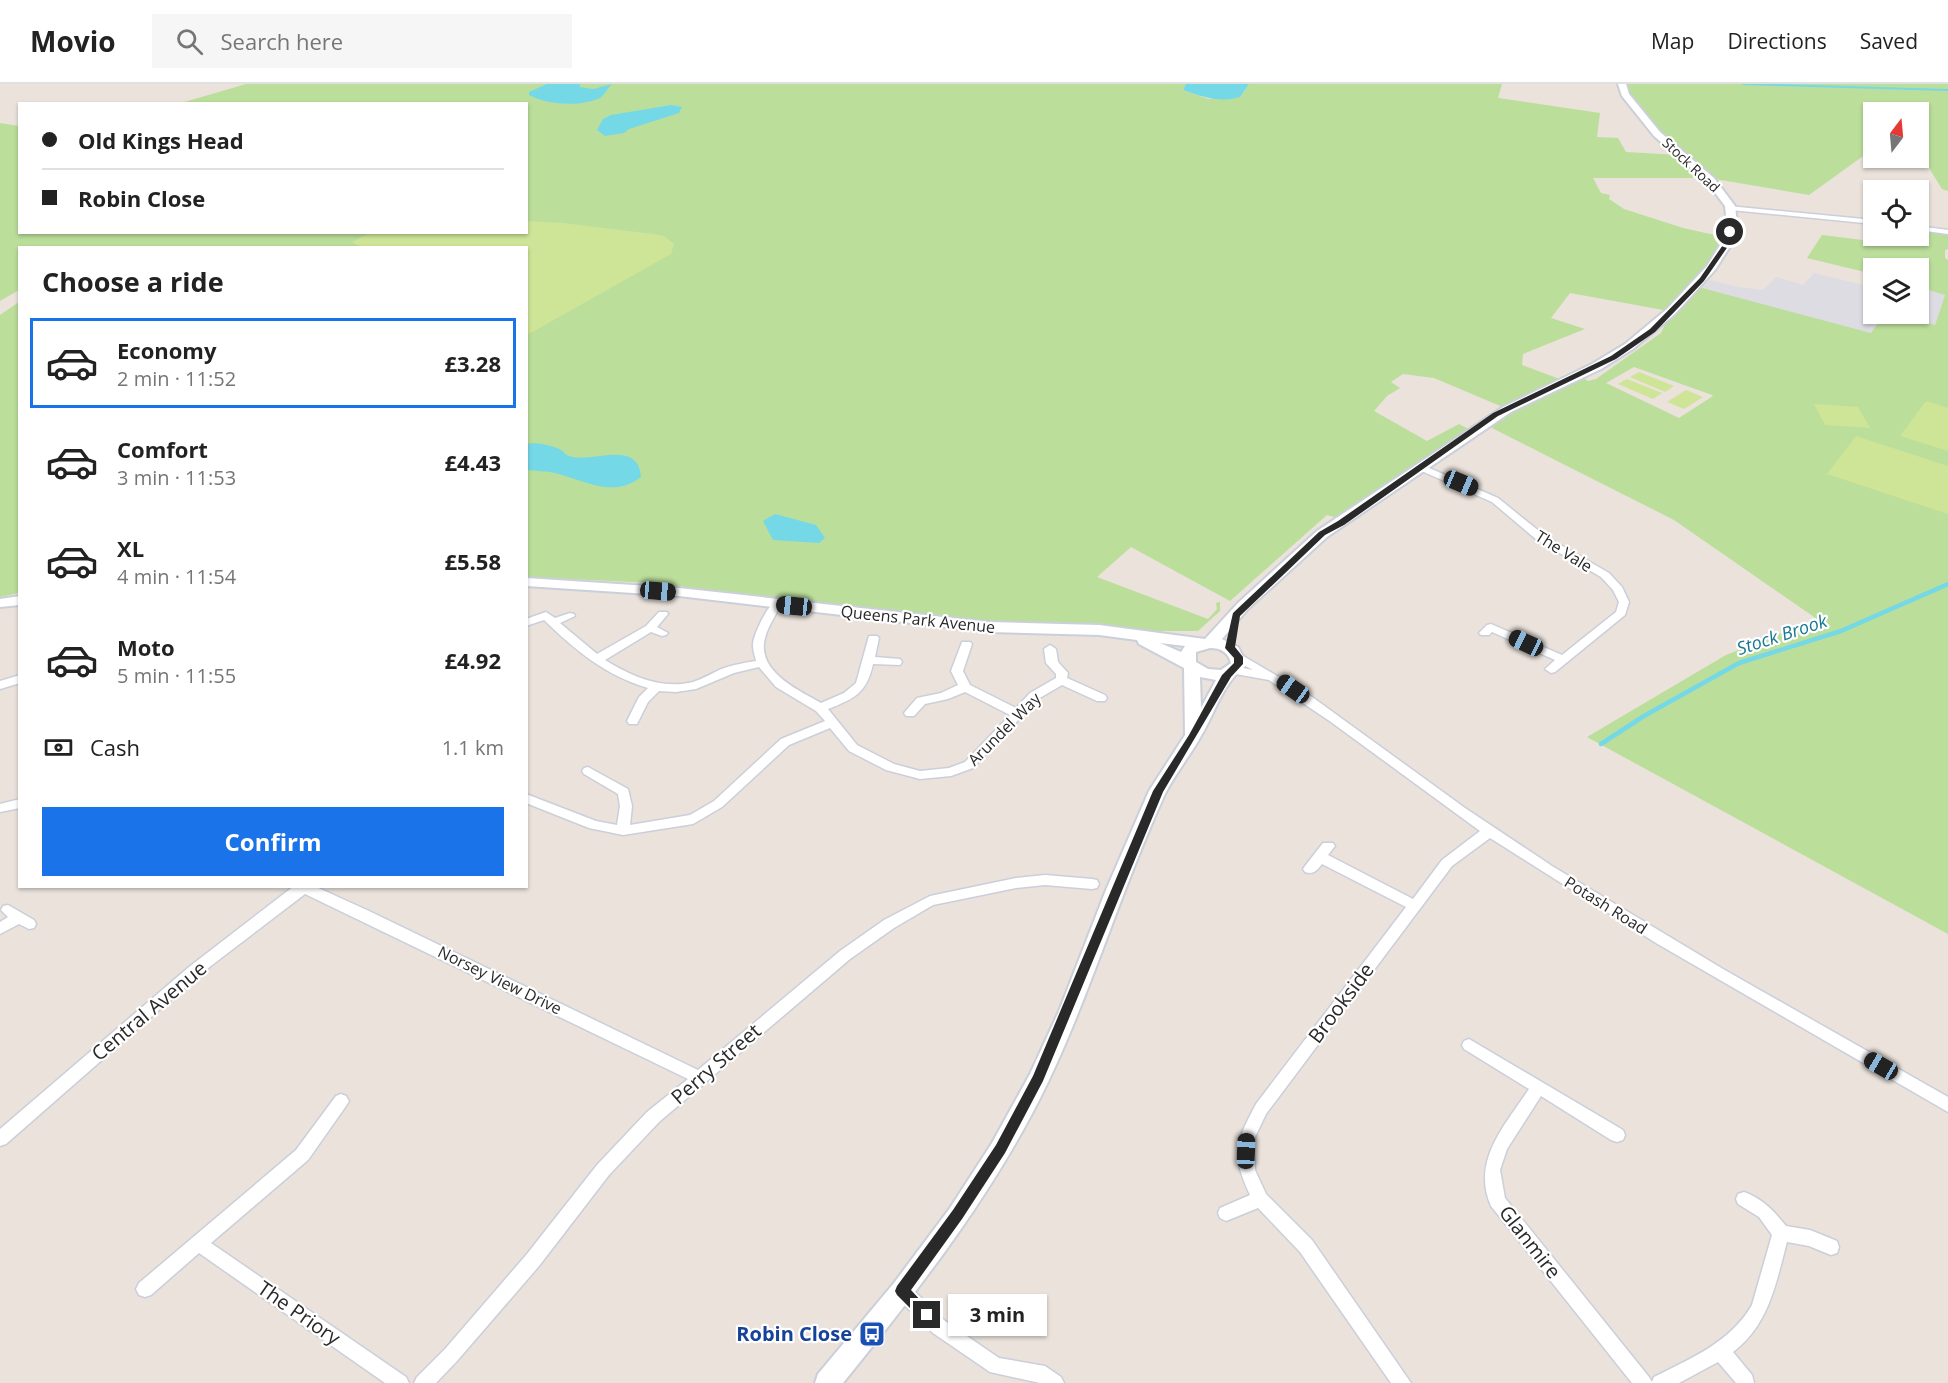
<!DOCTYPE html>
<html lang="en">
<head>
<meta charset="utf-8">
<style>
  :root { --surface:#fff; --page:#f6f6f6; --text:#222; --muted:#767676; --line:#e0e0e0; --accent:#1a73e8 }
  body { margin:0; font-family:"Open Sans",sans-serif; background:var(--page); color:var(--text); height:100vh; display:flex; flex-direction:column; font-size:22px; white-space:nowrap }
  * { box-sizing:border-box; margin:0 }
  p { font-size:20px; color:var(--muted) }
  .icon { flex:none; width:33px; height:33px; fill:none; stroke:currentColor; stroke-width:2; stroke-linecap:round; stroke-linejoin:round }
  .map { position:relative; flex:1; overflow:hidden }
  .side { position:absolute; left:18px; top:162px; width:510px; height:642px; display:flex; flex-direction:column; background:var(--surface); border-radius:0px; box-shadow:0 2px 4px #0004 }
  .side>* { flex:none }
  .banner { position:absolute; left:18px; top:18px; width:510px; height:132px; border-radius:0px; box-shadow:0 2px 4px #0004; display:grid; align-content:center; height:132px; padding:0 24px; background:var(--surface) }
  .needle { width:39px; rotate:16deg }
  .fabs { position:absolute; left:1863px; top:18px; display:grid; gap:12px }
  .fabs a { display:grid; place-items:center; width:66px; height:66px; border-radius:0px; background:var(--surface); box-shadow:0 2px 4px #0004; font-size:30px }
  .end { position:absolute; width:27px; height:27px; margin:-14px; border:8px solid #292929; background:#fff; box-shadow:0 0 0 3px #fff }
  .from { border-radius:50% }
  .bubble { position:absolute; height:42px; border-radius:0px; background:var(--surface); box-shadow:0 2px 4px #0004; font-size:20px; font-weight:700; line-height:42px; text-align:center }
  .car { position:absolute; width:18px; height:36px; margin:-18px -9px; border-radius:8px; box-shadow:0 0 4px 2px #0007; background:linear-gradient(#222 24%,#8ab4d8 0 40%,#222 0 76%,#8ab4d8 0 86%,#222 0) }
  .banner b { display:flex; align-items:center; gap:21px; height:57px; font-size:22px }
  .banner b+b { border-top:2px solid var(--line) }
  .banner i { width:15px; height:15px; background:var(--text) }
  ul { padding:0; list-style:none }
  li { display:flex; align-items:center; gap:18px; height:90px; margin:0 12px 9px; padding:0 12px; border:3px solid transparent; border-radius:0px }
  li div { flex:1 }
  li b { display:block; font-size:22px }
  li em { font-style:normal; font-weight:700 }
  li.active { border-color:var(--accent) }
  li>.icon { width:54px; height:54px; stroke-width:1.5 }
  h2 { padding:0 24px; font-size:27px; line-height:72px }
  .pay { display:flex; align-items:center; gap:15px; height:66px; padding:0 24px; font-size:22px }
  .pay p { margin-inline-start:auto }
  .primary-button { display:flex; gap:12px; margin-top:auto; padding:12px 24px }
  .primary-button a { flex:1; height:69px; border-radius:0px; background:var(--accent); color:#fff; font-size:24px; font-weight:700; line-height:69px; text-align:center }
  header { display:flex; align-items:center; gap:36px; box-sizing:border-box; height:84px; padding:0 30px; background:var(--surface); border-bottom:2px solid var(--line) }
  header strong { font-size:28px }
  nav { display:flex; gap:33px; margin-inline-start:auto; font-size:21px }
  .search { width:420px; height:54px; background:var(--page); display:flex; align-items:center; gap:15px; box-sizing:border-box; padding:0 21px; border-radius:0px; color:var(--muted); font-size:22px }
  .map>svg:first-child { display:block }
</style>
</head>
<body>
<header>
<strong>Movio</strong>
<div class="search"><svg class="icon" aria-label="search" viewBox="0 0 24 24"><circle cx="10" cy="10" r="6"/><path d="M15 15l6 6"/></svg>Search here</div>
<nav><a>Map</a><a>Directions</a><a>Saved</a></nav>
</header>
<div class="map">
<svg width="1948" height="1299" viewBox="0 0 1948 1299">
  <rect width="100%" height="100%" fill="#eae2db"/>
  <g fill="#dddce3">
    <polygon points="1814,189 1863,201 1867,197 1873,198 1874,230 1884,230 1871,249 1700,205 1710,196 1738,203 1763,206 1776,193 1803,201"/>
    <polygon points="1919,203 1945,210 1935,241 1895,230 1918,230"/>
  </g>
  <g fill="#bbde9b" fill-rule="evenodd">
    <path d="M 246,0 L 1186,0 L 1183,6 L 1208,15 L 1240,13 L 1249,0 L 1502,0 L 1498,14 L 1600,29 L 1597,53 L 1618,54 L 1626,68 L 1679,71 L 1625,10 L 1622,0 L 1948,0 L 1948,107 L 1942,105 L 1926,79 L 1889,74 L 1918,74 L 1918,28 L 1874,28 L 1873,71 L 1866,70 L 1809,111 L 1709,94 L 1593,94 L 1601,109 L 1610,111 L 1609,115 L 1624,125 L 1683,144 L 1724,153 L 1728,158 L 1691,201 L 1871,249 L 1884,230 L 1895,230 L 1935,241 L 1945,211 L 1919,203 L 1918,184 L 1874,184 L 1873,190 L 1807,174 L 1822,151 L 1895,160 L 1892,152 L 1918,152 L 1919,144 L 1948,148 L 1948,165 L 1945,166 L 1945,174 L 1948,176 L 1948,850 L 1587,653 L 1726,571 L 1817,535 L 1674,436 L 1492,344 L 1496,330 L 1505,324 L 1434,294 L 1403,290 L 1391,298 L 1400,304 L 1387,312 L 1374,327 L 1427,357 L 1459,340 L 1474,348 L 1344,436 L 1327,431 L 1230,517 L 1131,463 L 1097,493 L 1208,535 L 1217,525 L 1216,519 L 1220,518 L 1220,527 L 1198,547 L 1154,547 L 961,535 L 652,499 L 527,493 L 526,164 L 20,164 L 19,206 L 0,217 L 0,39 L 19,42 L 20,148 L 526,148 L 526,20 L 181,19 ZM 1570,209 L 1669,227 L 1671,226 L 1661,249 L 1596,295 L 1588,297 L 1578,290 L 1565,297 L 1522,281 L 1523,270 L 1585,245 L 1551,234 ZM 1634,283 L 1712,311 L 1713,312 L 1679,334 L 1606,299 Z"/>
    <polygon points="19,218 19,509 0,513 0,231"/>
  </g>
  <g fill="#cee597">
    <polygon points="527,137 563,139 653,150 664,152 674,160 671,170 529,250 526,249 526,164 364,164 352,158 371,148 526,148"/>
    <polygon points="1639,288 1674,302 1665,308 1630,293"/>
    <polygon points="1627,295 1662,309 1653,315 1618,300"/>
    <polygon points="1686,306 1703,313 1684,325 1667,318"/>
    <polygon points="1926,317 1948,324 1948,367 1900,352"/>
    <polygon points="1814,320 1858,323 1870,344 1825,341"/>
    <polygon points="1856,352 1948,382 1948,430 1827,390"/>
  </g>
  <g fill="#74d8e7">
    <path d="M 547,0 L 580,0 L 580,3 L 593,5 L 612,0 C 607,4 605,11 600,14 C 581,23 547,21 529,11 L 529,8 Z"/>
    <path d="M 1186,0 L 1249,0 L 1240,13 C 1220,19 1202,13 1183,6 Z"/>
    <polygon points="671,21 682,23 679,29 629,45 624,49 605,52 597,46 603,35 611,31"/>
    <path d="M 534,359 C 543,360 554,362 561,366 C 564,368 566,371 569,372 C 591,380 638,354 641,393 C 614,415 583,396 555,389 C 546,387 536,387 527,386 L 527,360 Z"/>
    <polygon points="775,430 816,441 825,454 819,459 773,456 763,437"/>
  </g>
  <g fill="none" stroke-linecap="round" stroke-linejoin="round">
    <polyline stroke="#74d8e7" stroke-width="2" points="1743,0 1948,6"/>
    <polyline stroke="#74d8e7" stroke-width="4.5" points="1601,660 1644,632 1739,579 1841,547 1948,500"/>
    <g stroke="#cacfda" stroke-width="3">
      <g id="street">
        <polygon points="1728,122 1874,136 1874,140 1731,126 1727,124"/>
        <polygon points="1918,142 1948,146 1948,150 1918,146"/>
        <polygon points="1420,380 1498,414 1545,452 1609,489 1622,503 1629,518 1625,531 1555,588 1551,589 1545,585 1555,576 1492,548 1489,551 1481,551 1479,549 1487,541 1491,540 1562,571 1616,528 1619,518 1613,506 1601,493 1537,456 1492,418 1417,385 1417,381"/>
        <path d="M 776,517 L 781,520 C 776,531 768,542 765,554 C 756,587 798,606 821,619 L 844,609 L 856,599 L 869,552 L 877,552 L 879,554 L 875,573 L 900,575 L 902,578 L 900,581 L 873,580 C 867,609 854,615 828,625 L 857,661 L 894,680 L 920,687 L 949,684 L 965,678 L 1010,631 L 965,608 L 948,615 L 925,620 L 914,632 L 906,632 L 904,629 L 917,614 L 941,609 L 958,601 L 951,587 L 962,558 L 970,558 L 972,560 L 963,587 L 970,601 L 1016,624 L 1030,609 L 1056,594 L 1056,590 L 1046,579 L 1044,565 L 1050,561 L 1056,565 L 1058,578 L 1068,589 L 1067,594 L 1105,611 L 1107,614 L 1105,617 L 1097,617 L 1062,601 L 1038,615 L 973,684 L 951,692 L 920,695 L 886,686 L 849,667 L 830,644 L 789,661 L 722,723 L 693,740 L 623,751 L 589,744 L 526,719 L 526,710 L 596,737 L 617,741 L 620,722 L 618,710 L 584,690 L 582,687 L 584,684 L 588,683 L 628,705 L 632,722 L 630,741 L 690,731 L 714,717 L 781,655 L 825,637 L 816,627 L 776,603 L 759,583 L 734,589 L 696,605 L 676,608 L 659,607 L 648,618 L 637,640 L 629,640 L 627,637 L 639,613 L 648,604 C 606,592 575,566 544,536 L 526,542 L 526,535 L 546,528 L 555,534 L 570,529 L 574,530 L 575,532 L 560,539 L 597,570 L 646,542 L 659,528 L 667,528 L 668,530 L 657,543 L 668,549 L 666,551 L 662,552 L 651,548 L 605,576 C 631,592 661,606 693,598 C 702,595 711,590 719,586 C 731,581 743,579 756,577 C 755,572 753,567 753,562 C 752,553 768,520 776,517 Z"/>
        <path d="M 1238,569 L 1308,610 L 1465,724 L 1552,782 L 1723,885 L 1948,1013 L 1948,1028 L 1656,859 L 1490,754 L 1452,782 L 1266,1030 L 1255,1053 L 1254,1067 L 1255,1086 L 1266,1110 L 1312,1156 L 1411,1299 L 1391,1299 L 1300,1168 L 1258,1124 L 1226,1137 L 1220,1134 L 1218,1129 L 1220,1124 L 1250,1111 C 1231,1069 1235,1060 1256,1020 L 1406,823 L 1322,780 C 1317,786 1314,791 1305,788 L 1303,785 L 1305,782 L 1323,759 L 1333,759 L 1335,762 L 1328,771 L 1413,815 L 1442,776 L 1480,747 L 1331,638 L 1269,596 L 1230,589 L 1228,586 L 1230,583 L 1234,582 L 1253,586 L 1234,576 L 1232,573 Z"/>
        <polygon points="20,591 20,599 0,605 0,597"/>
        <polygon points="20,715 20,724 0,728 0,720"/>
        <polygon points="1045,791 1092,795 1097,796 1099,800 1097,804 1092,805 1045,801 1016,804 933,821 894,844 850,875 659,1038 609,1091 539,1182 457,1277 436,1299 414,1299 417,1293 445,1265 527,1170 597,1081 647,1028 688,995 305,810 199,891 6,1060 0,1062 0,1045 189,883 294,802 314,802 369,827 698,986 840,867 884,836 930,812 1016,794"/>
        <polygon points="8,821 34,836 36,840 34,844 29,845 19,840 0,850 0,838 8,833 1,826 3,822"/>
        <path d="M 1469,955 L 1623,1046 L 1625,1051 L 1623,1056 L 1617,1058 L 1611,1056 L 1541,1012 L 1507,1065 L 1500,1086 L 1505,1114 L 1649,1293 L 1652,1298 L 1654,1293 C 1690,1275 1731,1258 1752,1221 L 1772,1151 L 1759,1133 L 1738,1120 L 1736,1115 L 1738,1110 L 1744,1108 C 1763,1115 1774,1127 1786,1142 L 1810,1146 L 1837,1157 L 1839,1163 L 1837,1169 L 1831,1171 L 1809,1162 L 1787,1158 C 1776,1199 1769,1241 1733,1268 L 1752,1291 L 1754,1299 L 1736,1299 L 1718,1278 L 1679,1299 L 1632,1299 L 1491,1122 C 1471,1077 1505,1041 1529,1005 L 1464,965 L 1462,961 L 1464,957 Z"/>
        <polygon points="341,1010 346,1012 349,1017 346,1022 308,1076 211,1159 406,1293 409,1299 385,1299 199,1169 151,1211 145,1213 139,1211 136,1205 139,1199 296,1066 336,1012"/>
        <polygon points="902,1199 908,1201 945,1237 999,1274 1045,1282 1061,1293 1064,1299 1040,1299 990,1288 933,1249 896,1213 893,1207 896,1201"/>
      </g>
    </g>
    <g stroke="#cacfda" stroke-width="4">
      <g id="secondary">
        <path d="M 1618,0 L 1626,0 L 1629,10 L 1660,48 L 1714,94 L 1735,122 L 1737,140 L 1731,161 L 1715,186 L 1675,230 L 1633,265 L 1601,285 L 1511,328 L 1327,453 L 1248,525 L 1222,555 L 1238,563 L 1247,580 C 1243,585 1238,588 1234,593 C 1220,609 1212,634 1201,652 C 1190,672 1175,690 1165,710 C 1122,803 1093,903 1049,996 C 996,1107 920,1204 843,1299 L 815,1299 L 818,1290 L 894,1199 L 950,1124 L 992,1059 L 1030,990 L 1059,927 L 1106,806 L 1149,707 L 1185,651 L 1184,584 L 1139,560 L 1137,556 L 1099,551 L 988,548 L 679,512 L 526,502 L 526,494 L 679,504 L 988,538 L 1099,541 L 1205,555 L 1238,519 L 1317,447 L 1503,323 L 1592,280 L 1625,260 L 1667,225 L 1707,182 L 1720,161 L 1727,140 L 1725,122 L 1707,98 L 1654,52 L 1622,12 ZM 1160,559 L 1185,562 L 1181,568 ZM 1210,564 C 1221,564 1228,568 1231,579 L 1221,586 L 1208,585 L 1196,578 L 1196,568 ZM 1200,593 L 1216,596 L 1201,624 Z"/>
        <polygon points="20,512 20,521 0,523 0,515"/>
      </g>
    </g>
    <use href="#street" fill="#fff" fill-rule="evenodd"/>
    <use href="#secondary" fill="#fff" fill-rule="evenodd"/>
  </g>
  <polygon fill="#292929" points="1728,147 1733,148 1731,158 1704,197 1655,248 1616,275 1498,332 1344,441 1325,451 1240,532 1235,563 1243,573 1243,580 1231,593 1163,708 1043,997 1005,1069 962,1135 911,1206 934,1231 932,1236 927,1238 922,1236 897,1211 895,1207 897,1202 953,1126 996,1061 1033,992 1153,707 1189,651 1222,591 1234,579 1234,574 1225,564 1233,529 1319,448 1338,437 1493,329 1611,272 1650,245 1700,194 1725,158"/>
  <defs>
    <g id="bus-square" transform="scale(1.35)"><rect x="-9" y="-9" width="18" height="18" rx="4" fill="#1a4fb4" stroke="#fff"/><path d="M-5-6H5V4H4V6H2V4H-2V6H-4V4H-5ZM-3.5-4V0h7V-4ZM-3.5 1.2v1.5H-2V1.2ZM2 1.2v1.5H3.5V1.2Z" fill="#fff"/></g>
  </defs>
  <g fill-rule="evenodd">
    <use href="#bus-square" x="872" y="1250"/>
  </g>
  <g text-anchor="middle" stroke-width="4.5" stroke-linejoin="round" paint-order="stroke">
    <g font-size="14" fill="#292929" stroke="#fff">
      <text transform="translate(1691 81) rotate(43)" y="5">Stock Road</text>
    </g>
    <g font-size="16" fill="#292929" stroke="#fff">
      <text transform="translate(1564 467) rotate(32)" y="6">The Vale</text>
      <text transform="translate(918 535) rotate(6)" y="6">Queens Park Avenue</text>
      <text transform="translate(1004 645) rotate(-45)" y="6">Arundel Way</text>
      <text transform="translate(1606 821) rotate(32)" y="6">Potash Road</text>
      <text transform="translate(500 896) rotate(26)" y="6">Norsey View Drive</text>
    </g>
    <g font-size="18" font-style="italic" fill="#157791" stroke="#fff">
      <text transform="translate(1782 551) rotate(-18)" y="6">Stock Brook</text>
    </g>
    <g font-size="20" fill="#292929" stroke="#fff">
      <text transform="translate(1341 919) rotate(-53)" y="7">Brookside</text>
      <text transform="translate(149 927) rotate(-40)" y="7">Central Avenue</text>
      <text transform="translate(716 980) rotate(-41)" y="7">Perry Street</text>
      <text transform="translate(1530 1158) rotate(52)" y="7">Glanmire</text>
      <text transform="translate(299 1229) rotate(35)" y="7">The Priory</text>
    </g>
    <g font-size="20" font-weight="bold" fill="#164399" stroke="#fff" text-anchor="end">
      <text x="852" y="1257">Robin Close</text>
    </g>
  </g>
</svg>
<div class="fabs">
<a><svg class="needle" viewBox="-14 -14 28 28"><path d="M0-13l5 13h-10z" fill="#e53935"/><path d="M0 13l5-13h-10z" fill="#767676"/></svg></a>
<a><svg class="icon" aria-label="locate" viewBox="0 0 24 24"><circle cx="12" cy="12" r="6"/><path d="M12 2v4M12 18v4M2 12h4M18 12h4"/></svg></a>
<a><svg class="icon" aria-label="layers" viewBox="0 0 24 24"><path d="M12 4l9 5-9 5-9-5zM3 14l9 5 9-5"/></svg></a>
</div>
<i class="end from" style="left:1730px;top:148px"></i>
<i class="end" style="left:927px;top:1231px"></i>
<div class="bubble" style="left:948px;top:1210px;width:99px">3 min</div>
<i class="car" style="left:1461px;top:399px;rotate:113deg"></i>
<i class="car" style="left:658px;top:507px;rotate:95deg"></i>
<i class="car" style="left:794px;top:522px;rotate:276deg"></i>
<i class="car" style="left:1526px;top:559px;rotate:295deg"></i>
<i class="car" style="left:1293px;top:605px;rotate:305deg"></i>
<i class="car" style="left:1881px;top:982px;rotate:300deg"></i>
<i class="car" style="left:1246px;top:1067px;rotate:2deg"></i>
<div class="banner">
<b><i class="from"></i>Old Kings Head</b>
<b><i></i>Robin Close</b>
</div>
<section class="side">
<h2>Choose a ride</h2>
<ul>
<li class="active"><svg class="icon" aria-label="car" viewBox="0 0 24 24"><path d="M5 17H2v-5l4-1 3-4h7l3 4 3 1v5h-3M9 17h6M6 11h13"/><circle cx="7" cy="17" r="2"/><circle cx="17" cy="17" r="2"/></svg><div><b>Economy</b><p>2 min · 11:52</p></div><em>£3.28</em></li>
<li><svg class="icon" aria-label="car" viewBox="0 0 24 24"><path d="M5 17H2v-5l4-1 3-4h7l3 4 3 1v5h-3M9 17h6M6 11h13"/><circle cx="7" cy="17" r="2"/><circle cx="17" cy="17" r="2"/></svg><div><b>Comfort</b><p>3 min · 11:53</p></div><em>£4.43</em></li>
<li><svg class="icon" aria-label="car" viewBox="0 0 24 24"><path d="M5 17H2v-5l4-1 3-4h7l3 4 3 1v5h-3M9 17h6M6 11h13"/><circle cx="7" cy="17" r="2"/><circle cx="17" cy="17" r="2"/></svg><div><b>XL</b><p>4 min · 11:54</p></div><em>£5.58</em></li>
<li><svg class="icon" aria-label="car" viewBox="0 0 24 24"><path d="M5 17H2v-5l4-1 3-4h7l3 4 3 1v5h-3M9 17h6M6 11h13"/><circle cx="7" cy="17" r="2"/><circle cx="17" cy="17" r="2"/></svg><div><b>Moto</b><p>5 min · 11:55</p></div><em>£4.92</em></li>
</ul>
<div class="pay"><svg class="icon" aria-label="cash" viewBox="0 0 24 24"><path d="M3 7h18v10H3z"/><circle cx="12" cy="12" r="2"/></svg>Cash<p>1.1 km</p></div>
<div class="primary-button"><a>Confirm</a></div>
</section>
</div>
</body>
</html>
